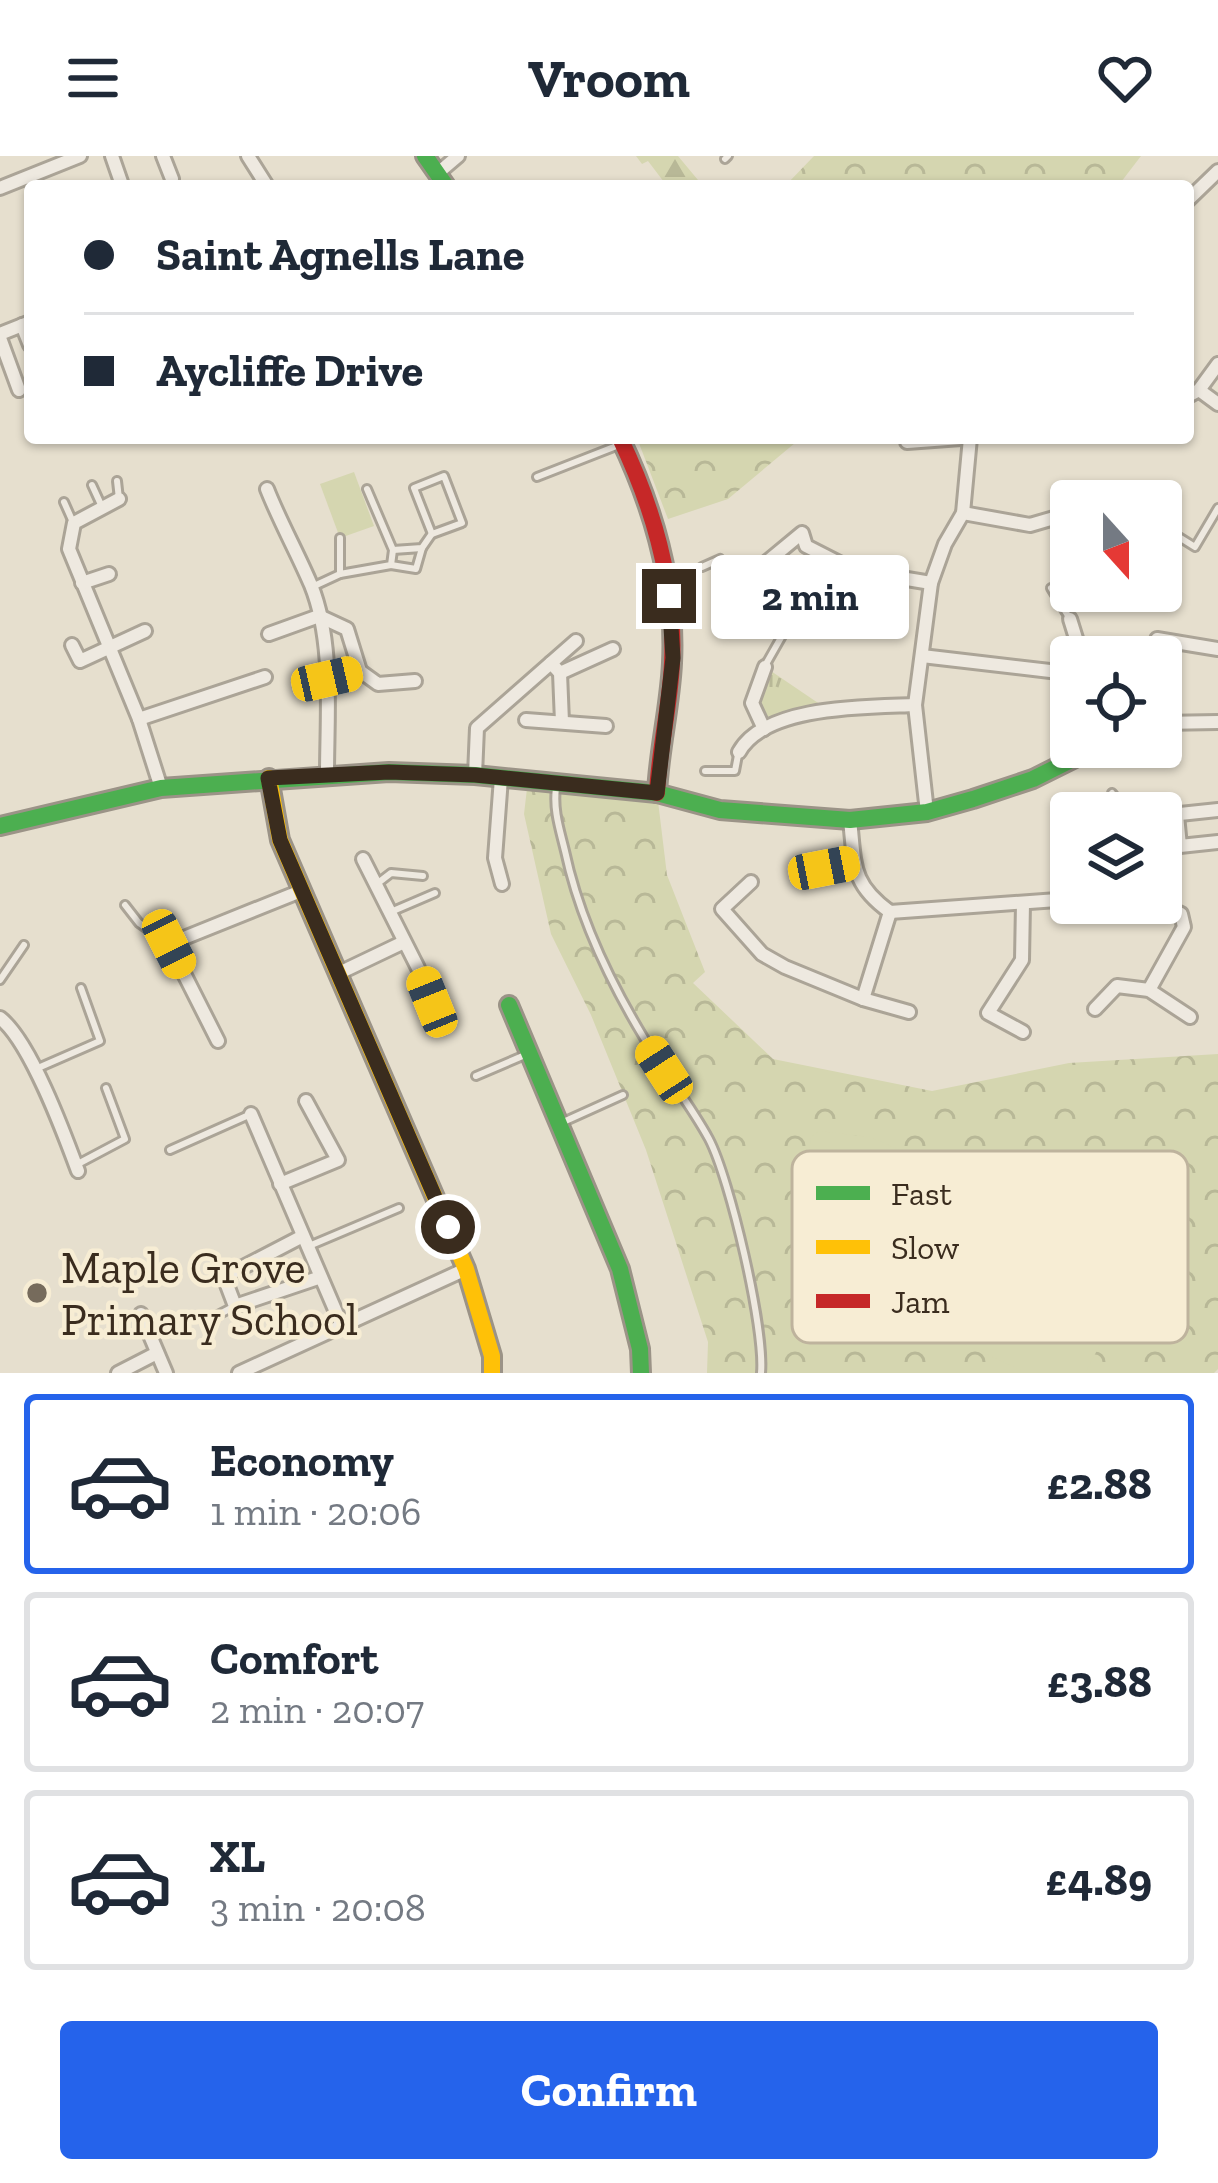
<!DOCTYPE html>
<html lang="en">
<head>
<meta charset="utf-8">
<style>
  :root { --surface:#fff; --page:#f2f2f3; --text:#1f2937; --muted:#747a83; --line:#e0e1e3; --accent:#2563eb }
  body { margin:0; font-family:"Zilla Slab",serif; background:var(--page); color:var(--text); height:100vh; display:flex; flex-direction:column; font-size:45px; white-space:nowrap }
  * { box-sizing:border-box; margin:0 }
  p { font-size:39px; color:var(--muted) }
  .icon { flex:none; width:66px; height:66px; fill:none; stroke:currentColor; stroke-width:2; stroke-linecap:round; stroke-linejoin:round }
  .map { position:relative; height:1217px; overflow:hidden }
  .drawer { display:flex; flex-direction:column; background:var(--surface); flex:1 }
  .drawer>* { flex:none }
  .banner { position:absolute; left:24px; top:24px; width:1170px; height:264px; border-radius:12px; box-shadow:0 3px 9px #0004; display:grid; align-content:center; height:264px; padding:0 60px; background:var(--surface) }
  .needle { width:78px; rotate:159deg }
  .buttons { position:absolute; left:1050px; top:324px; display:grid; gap:24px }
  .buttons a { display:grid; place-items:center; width:132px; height:132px; border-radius:12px; background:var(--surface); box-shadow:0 3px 9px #0004; font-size:60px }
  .end { position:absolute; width:54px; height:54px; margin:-27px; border:15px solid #3a2c1e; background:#fff; box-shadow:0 0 0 6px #fff }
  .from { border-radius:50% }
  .bubble { position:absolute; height:84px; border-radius:12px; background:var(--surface); box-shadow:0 3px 9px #0004; font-size:39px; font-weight:700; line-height:84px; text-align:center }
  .car { position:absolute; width:36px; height:72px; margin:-36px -18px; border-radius:15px; box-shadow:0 0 9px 3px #0007; background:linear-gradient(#f5c518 24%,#345 0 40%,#f5c518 0 76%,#345 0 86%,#f5c518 0) }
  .banner b { display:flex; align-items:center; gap:42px; height:114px; font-size:45px }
  .banner b+b { border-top:3px solid var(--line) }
  .banner i { width:30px; height:30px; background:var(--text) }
  ul { padding:21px 0 0; list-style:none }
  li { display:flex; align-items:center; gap:36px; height:180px; margin:0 24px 18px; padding:0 36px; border:6px solid var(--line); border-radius:12px }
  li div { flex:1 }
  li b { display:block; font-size:45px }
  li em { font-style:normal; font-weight:700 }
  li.selected { border-color:var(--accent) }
  li>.icon { width:108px; height:108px; stroke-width:1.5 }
  .cta { display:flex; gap:24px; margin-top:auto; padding:24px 60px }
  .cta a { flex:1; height:138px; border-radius:12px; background:var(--accent); color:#fff; font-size:48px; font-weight:700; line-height:138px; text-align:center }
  header { display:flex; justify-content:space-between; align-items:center; height:156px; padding:0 60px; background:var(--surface); font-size:54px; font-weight:700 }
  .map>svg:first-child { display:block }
</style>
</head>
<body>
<header><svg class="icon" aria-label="menu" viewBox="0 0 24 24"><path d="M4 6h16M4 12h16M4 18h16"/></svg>Vroom<svg class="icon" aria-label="heart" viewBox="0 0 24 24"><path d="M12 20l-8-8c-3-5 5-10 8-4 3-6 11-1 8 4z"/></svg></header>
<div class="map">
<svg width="1218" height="1217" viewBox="0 0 1218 1217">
  <defs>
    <pattern id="grass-tufts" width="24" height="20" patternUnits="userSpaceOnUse" patternTransform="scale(3)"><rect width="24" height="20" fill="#d5d6b0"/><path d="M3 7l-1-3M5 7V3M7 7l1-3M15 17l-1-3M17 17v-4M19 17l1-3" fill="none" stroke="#b8b897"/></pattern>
    <pattern id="forest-firs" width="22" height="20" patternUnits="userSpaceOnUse" patternTransform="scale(3)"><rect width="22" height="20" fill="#d5d6b0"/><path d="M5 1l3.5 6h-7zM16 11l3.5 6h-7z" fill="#b8b897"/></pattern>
    <pattern id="park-crowns" width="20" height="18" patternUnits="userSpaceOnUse" patternTransform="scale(3)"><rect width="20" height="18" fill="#d5d6b0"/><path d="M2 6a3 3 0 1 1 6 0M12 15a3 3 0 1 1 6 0" fill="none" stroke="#b8b897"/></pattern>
  </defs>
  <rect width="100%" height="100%" fill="#e6dfce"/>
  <polygon fill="url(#grass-tufts)" points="765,511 827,553 764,573 752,547"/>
  <polygon fill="url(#forest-firs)" points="636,0 678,0 703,30 667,30 648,5 642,8"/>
  <g fill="url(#park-crowns)">
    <polygon points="814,0 1141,0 1118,30 785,30"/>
    <polygon points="637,282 801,282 728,343 668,363"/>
    <polygon points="528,624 657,637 667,719 705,816 693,827 773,903 932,935 1069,907 1218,898 1218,1213 1214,1217 707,1217 708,1186 646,994 591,859 551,778 524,658"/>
  </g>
  <g fill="#d5d6b0">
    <polygon points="354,316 374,370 340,382 320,328"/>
    <polygon points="819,975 870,981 932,1008 1001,1018 1074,1041 1154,1080 1150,1095 1085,1217 1027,1217 943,1178 933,1152 909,1162 846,1132 839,1146 817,1141 803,1044 811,981"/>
  </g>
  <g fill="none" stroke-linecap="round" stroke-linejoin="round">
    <g stroke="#aba497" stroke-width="12">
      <g id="lane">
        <polyline points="725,3 728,0"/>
        <polygon points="444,320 462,367 432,378 414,332"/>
        <polyline points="537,321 619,289"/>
        <polyline points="117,325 119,343"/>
        <polyline points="92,329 103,353"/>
        <polyline points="64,346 72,364"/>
        <polyline points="1171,384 1179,381 1195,391 1218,352"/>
        <polyline points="393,394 422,392 431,379"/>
        <polyline points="391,409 416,413 422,392"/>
        <polyline points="702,411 720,403 733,421 747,420"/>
        <polyline points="340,418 340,382"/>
        <polyline points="312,431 340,418 391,409 393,394 367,333"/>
        <polyline points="1051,432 1070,463"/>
        <polyline points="766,508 791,464"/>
        <polyline points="1067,517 1071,564"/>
        <polyline points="705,615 735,615 738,599"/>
        <path d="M 556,632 C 553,654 560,674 565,695 C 579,761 609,824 644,882 C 664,916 690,948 709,983 C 730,1023 765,1173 761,1217"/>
        <polyline points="1112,637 1128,657"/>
        <polyline points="811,721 824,712 854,706"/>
        <polyline points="378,727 391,717 423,720"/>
        <polyline points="125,749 139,767 166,786"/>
        <polyline points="393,755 435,737"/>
        <polyline points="418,812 432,846"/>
        <polyline points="0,824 24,789"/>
        <polyline points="38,912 100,885 81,832"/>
        <polyline points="476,920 525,899"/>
        <polyline points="561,967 623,939"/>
        <polyline points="170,994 251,958"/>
        <polyline points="76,1009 125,983 106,932"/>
        <polyline points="309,1090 399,1052"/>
        <polyline points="216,1160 235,1150"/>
      </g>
    </g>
    <g stroke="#aba497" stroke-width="18">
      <g id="street">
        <polyline points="112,0 121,26"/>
        <polyline points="163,0 172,23"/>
        <polyline points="248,0 267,30"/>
        <polyline points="438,17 458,0"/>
        <polyline points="0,32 80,0"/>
        <polyline points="1188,44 1218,15"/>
        <polyline points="22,169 30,189"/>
        <polyline points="0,178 30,166"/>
        <polyline points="0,182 19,234"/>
        <polyline points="1199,234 1218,248"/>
        <polyline points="1188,240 1199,234 1218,208"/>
        <polyline points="907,286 961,282"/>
        <path d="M 267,333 C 280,366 297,396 311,429 C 334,486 327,558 327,618"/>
        <polyline points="119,343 74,367 69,393 139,563 161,632"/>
        <polyline points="963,357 1030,369 1071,357"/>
        <polyline points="1161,388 1168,385"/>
        <polyline points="750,420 802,377 806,390 853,414 931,427"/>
        <polyline points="82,427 109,418"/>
        <polyline points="1070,463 1079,492 1075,501"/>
        <polyline points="269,478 319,460 347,473 360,515 327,523"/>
        <polyline points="1157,483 1218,493"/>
        <polyline points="72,489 80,505 145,475"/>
        <polyline points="922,500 1067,517 1071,510"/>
        <polyline points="551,507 560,517 562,566"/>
        <polyline points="360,515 378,528 415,525"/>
        <polyline points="560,517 613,493"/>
        <polyline points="139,563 265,521"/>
        <polyline points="526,564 606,570"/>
        <polyline points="1161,567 1218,566"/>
        <polyline points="764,573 752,547 765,511"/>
        <path d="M 739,596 C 765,549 868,551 915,549"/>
        <polyline points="475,619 477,572 576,485"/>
        <polyline points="501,622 495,702 502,728"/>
        <polyline points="927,656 915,549 931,427 945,388 963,357 970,282"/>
        <polyline points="1177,659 1180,690 1218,686"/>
        <polyline points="1161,660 1218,654"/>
        <path d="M 850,664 C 855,709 851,728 890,756 L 1071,743"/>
        <polyline points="363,703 418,812"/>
        <polyline points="751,726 722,753 762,798 785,811 863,843 909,856"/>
        <polyline points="1023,747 1022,804 988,857 1023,876"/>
        <polyline points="337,818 404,786"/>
        <polyline points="1149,834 1184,771 1181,758 1157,747"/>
        <polyline points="863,843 890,756"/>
        <polyline points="1095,853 1117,830 1149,834 1190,861"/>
        <path d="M 0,862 C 30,885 64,977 78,1015"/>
        <polyline points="218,885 169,788 301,735"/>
        <polyline points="251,958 342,1170"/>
        <polyline points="280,1028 338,1004 306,945"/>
        <polyline points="301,1081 224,1121 235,1150 318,1122"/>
        <polyline points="141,1158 166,1217"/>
        <polyline points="118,1217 157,1197"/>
        <polyline points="239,1217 466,1113"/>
      </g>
    </g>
    <g stroke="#9b9387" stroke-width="22">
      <g id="fast">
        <polyline points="425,0 446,30"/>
        <polyline points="0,670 161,632 389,616 475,619 657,637 720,654 850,664 927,656 973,643 1033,623 1097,591"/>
        <polyline points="509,849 620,1113 640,1193 641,1217"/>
      </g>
    </g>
    <g stroke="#9b9387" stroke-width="22">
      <polyline id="slow" points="269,622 280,684 466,1113 492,1200 492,1217"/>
    </g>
    <g stroke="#9b9387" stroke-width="22">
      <path id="jam" d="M 620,282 C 654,353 676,428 672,507 C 670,551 659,593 657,637"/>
    </g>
    <use href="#lane" stroke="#eee9e0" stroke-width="6"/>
    <use href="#street" stroke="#eee9e0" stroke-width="12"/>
    <use href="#fast" stroke="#4caf50" stroke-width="16"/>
    <use href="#slow" stroke="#ffc107" stroke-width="16"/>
    <use href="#jam" stroke="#c62828" stroke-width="16"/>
  </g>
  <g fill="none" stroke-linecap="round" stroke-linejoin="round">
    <polyline stroke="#3a2c1e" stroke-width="15" points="448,1071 280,684 268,622 389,616 475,619 657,637 673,502 669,440"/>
  </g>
  <circle fill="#766b5c" stroke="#f7edd4" stroke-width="4.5" cx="37" cy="1137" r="12"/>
  <g text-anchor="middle" stroke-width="9" stroke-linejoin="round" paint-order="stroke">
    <g font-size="45" fill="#3a2c1e" stroke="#f7edd4" text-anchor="start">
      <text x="61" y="1127">Maple Grove<tspan x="61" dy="52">Primary School</tspan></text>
    </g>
  </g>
  <rect x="792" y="995" width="396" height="192" rx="18" fill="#f7edd4" stroke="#beb39d" stroke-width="3"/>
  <rect x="816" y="1030" width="54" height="14" fill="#4caf50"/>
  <rect x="816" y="1084" width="54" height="14" fill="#ffc107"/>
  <rect x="816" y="1138" width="54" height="14" fill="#c62828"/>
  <g font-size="33" fill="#3a2c1e">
    <text x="891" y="1049">Fast</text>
    <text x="891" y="1103">Slow</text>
    <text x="891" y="1157">Jam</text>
  </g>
</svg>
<div class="buttons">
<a><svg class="needle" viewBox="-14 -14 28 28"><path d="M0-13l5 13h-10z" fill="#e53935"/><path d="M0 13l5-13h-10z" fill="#747a83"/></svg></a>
<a><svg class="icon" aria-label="locate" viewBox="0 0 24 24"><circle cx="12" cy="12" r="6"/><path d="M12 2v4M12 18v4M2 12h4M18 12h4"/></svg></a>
<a><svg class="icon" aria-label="layers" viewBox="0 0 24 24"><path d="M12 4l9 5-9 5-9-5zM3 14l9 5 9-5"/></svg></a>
</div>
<i class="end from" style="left:448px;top:1071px"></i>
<i class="end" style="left:669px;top:440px"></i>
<div class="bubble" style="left:711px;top:399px;width:198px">2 min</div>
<i class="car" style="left:327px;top:523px;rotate:77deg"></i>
<i class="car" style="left:824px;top:712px;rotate:79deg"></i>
<i class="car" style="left:169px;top:788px;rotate:153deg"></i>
<i class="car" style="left:432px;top:846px;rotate:338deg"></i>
<i class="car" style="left:664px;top:914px;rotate:327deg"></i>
<div class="banner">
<b><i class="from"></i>Saint Agnells Lane</b>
<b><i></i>Aycliffe Drive</b>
</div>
</div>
<section class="drawer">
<ul>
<li class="selected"><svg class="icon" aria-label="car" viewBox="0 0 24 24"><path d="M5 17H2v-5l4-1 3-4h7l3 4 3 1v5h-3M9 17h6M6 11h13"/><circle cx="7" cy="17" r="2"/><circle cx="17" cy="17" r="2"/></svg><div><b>Economy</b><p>1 min · 20:06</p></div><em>£2.88</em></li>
<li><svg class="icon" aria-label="car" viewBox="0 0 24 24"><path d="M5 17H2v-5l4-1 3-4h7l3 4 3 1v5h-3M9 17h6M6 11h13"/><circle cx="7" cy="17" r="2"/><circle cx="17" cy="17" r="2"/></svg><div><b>Comfort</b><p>2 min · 20:07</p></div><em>£3.88</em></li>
<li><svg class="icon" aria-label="car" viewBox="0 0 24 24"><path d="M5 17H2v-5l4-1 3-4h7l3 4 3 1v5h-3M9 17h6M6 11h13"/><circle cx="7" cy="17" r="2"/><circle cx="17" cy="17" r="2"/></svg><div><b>XL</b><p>3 min · 20:08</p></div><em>£4.89</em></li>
</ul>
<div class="cta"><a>Confirm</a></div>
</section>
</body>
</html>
